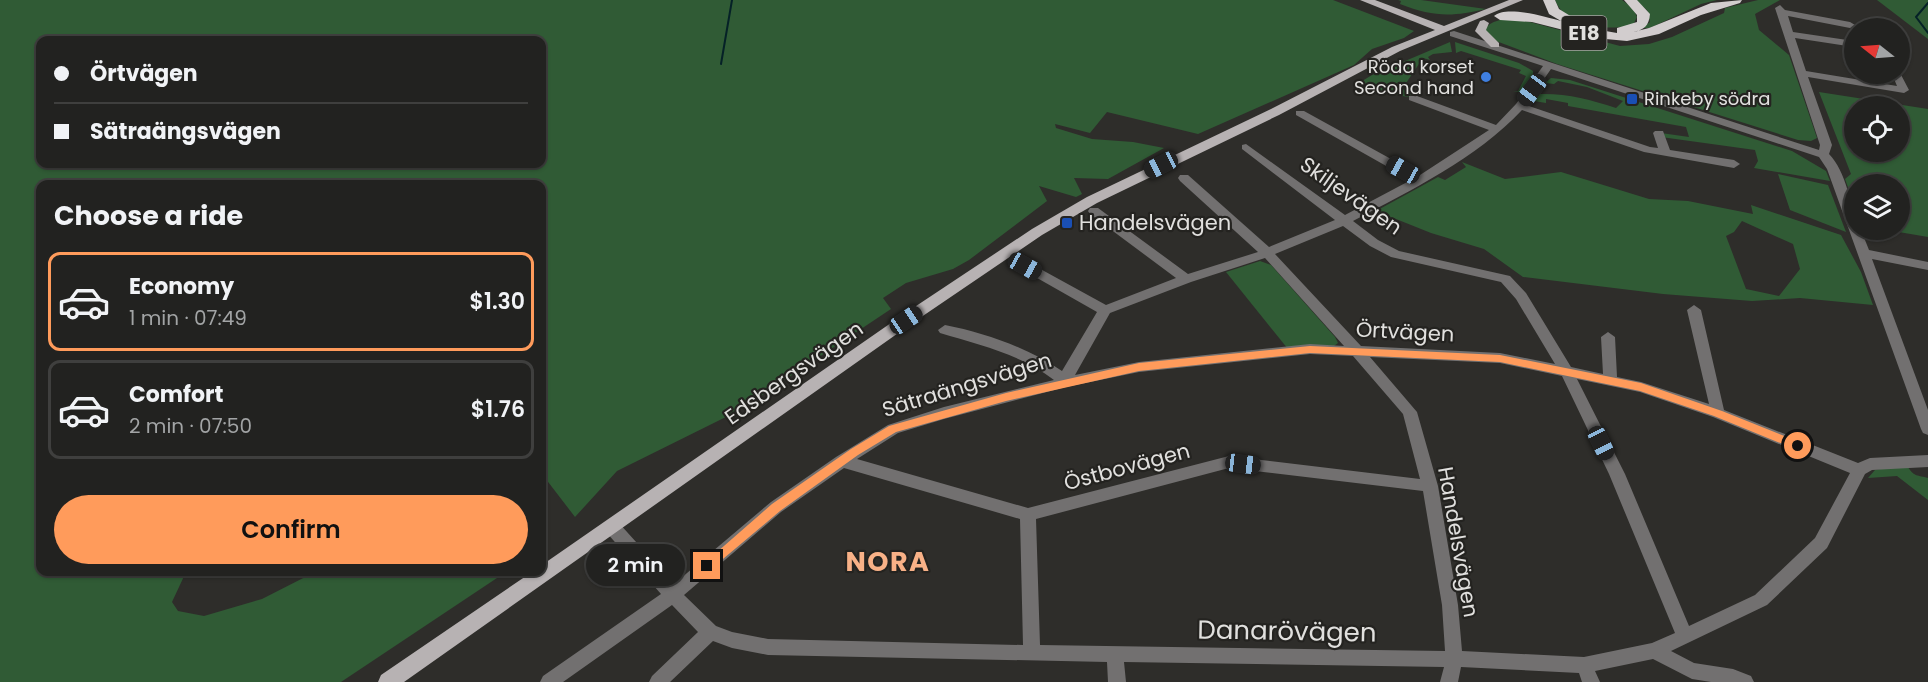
<!DOCTYPE html>
<html lang="en">
<head>
<meta charset="utf-8">
<style>
  :root { --surface:#222220; --page:#2e2f2d; --text:#f1f3f6; --muted:#a2a4a5; --line:#3f3f3e; --accent:#ff9b5b }
  body { margin:0; font-family:Poppins,sans-serif; background:var(--page); color:var(--text); height:100vh; display:flex; flex-direction:column; font-size:22px; white-space:nowrap }
  * { box-sizing:border-box; margin:0 }
  p { font-size:20px; color:var(--muted) }
  .icon { flex:none; width:33px; height:33px; fill:none; stroke:currentColor; stroke-width:2; stroke-linecap:round; stroke-linejoin:round }
  .map { position:relative; flex:1; overflow:hidden }
  .drawer { position:absolute; left:36px; top:180px; width:510px; height:396px; display:flex; flex-direction:column; background:var(--surface); border-radius:12px; box-shadow:0 2px 4px #0004,0 0 0 2px var(--line) }
  .drawer>* { flex:none }
  .hud { position:absolute; left:36px; top:36px; width:510px; height:132px; border-radius:12px; box-shadow:0 2px 4px #0004,0 0 0 2px var(--line); display:grid; align-content:center; height:132px; padding:0 18px; background:var(--surface) }
  .needle { width:39px; rotate:287deg }
  .fabs { position:absolute; left:1844px; top:18px; display:grid; gap:12px }
  .fabs a { display:grid; place-items:center; width:66px; height:66px; border-radius:50%; background:var(--surface); box-shadow:0 2px 4px #0004,0 0 0 2px var(--line); font-size:30px }
  .end { position:absolute; width:27px; height:27px; margin:-14px; border:8px solid #ff9b5b; background:#111; box-shadow:0 0 0 3px #111 }
  .from { border-radius:50% }
  .bubble { position:absolute; height:42px; border-radius:21px; background:var(--surface); box-shadow:0 2px 4px #0004,0 0 0 2px var(--line); font-size:20px; font-weight:600; line-height:42px; text-align:center }
  .car { position:absolute; width:18px; height:36px; margin:-18px -9px; border-radius:8px; box-shadow:0 0 4px 2px #0007; background:linear-gradient(#222 24%,#8ab4d8 0 40%,#222 0 76%,#8ab4d8 0 86%,#222 0) }
  .hud b { display:flex; align-items:center; gap:21px; height:57px; font-size:22px }
  .hud b+b { border-top:2px solid var(--line) }
  .hud i { width:15px; height:15px; background:var(--text) }
  ul { padding:0; list-style:none }
  li { display:flex; align-items:center; gap:18px; height:99px; margin:0 12px 9px; padding:0 6px; border:3px solid var(--line); border-radius:12px }
  li div { flex:1 }
  li b { display:block; font-size:22px }
  li em { font-style:normal; font-weight:600 }
  li.on { border-color:var(--accent) }
  li>.icon { width:54px; height:54px; stroke-width:1.5 }
  h2 { padding:0 18px; font-size:27px; line-height:72px }
  .primary-button { display:flex; gap:12px; margin-top:auto; padding:12px 18px }
  .primary-button a { flex:1; height:69px; border-radius:36px; background:var(--accent); color:#111; font-size:24px; font-weight:600; line-height:69px; text-align:center }
  .map>svg:first-child { display:block }
</style>
</head>
<body>
<div class="map">
<svg width="1928" height="682" viewBox="0 0 1928 682">
  <rect width="100%" height="100%" fill="#2e2d2a"/>
  <g fill="#305b35" fill-rule="evenodd">
    <path d="M 0,0 L 1333,0 L 1414,31 L 1404,38 L 1372,49 L 1354,65 L 1198,134 L 1107,112 L 1090,133 L 1055,124 L 1056,128 L 1092,139 L 1133,142 L 1164,148 L 1108,179 L 1074,178 L 1082,194 L 1076,197 L 1039,186 L 1047,201 L 969,260 L 953,269 L 906,283 L 883,298 L 891,309 L 738,411 L 617,471 L 575,517 L 542,474 L 542,184 L 40,184 L 40,572 L 186,572 L 172,602 L 178,611 L 204,616 L 262,599 L 315,572 L 506,572 L 341,682 L 0,682 ZM 40,40 L 542,40 L 542,164 L 40,164 Z"/>
    <path d="M 1398,0 L 1421,0 L 1486,9 C 1452,17 1433,17 1400,4 L 1401,1 Z"/>
    <path d="M 1555,0 L 1622,0 L 1633,8 L 1637,17 L 1633,25 C 1607,31 1566,28 1555,0 Z"/>
    <polygon points="1635,0 1717,0 1701,4 1650,28 1642,28 1650,22 1647,10"/>
    <path d="M 1758,0 L 1780,0 L 1755,14 L 1759,30 L 1789,55 L 1817,138 L 1811,141 L 1798,140 L 1557,64 L 1496,41 L 1484,30 C 1491,20 1503,19 1515,18 L 1620,46 L 1649,44 L 1672,37 L 1724,13 L 1725,8 Z"/>
    <polygon points="1877,0 1928,0 1928,39"/>
    <polygon points="1450,42 1452,52 1433,54 1428,57 1430,60 1423,58 1402,89 1413,93 1408,97 1354,86 1372,75"/>
    <polygon points="1455,42 1519,63 1533,71 1533,74 1520,92 1513,91 1518,91 1526,76 1519,73 1521,70 1461,51 1456,53"/>
    <path d="M 1551,78 L 1570,80 L 1792,151 L 1826,171 L 1830,181 L 1754,168 L 1758,161 L 1755,150 L 1661,137 L 1661,133 L 1689,137 L 1686,127 L 1568,106 L 1568,103 L 1546,99 L 1546,103 L 1534,101 L 1537,94 C 1567,93 1589,99 1616,108 L 1623,101 L 1587,87 L 1558,81 L 1554,84 L 1545,83 Z"/>
    <path d="M 1819,92 L 1928,109 L 1928,237 L 1887,230 L 1899,230 L 1899,184 L 1854,184 L 1853,201 L 1845,179 L 1851,174 ZM 1854,106 L 1899,106 L 1899,152 L 1854,152 Z"/>
    <path d="M 1462,162 L 1505,179 L 1561,172 L 1649,199 L 1688,201 L 1753,214 L 1751,205 L 1841,235 L 1861,272 L 1873,305 L 1800,298 L 1752,301 L 1663,294 L 1523,277 L 1484,249 L 1431,233 L 1376,211 L 1438,177 L 1445,180 L 1466,167 ZM 1742,221 L 1793,244 L 1800,269 L 1779,296 L 1746,289 L 1726,236 L 1734,232 Z"/>
    <polygon points="1778,174 1828,185 1846,232 1790,210"/>
    <polygon points="1260,261 1271,265 1335,337 1338,343 1334,346 1288,349 1226,272"/>
    <path d="M 1898,466 L 1908,467 C 1914,477 1918,475 1928,478 L 1928,500 L 1897,476 L 1868,478 L 1875,470 Z"/>
  </g>
  <g fill="none" stroke-linecap="round" stroke-linejoin="round">
    <g stroke="#052127" stroke-width="2">
      <polyline points="1928,3 1916,17 1928,33"/>
      <polyline points="721,64 732,0"/>
    </g>
    <path fill="#727070" fill-rule="evenodd" d="M 1780,5 L 1785,10 L 1850,22 L 1855,25 L 1850,28 L 1788,16 L 1793,32 L 1854,41 L 1854,47 L 1795,38 L 1806,71 L 1897,86 L 1892,74 L 1899,74 L 1899,71 L 1909,90 L 1904,93 L 1808,77 L 1832,145 L 1829,154 C 1845,170 1854,208 1854,230 L 1861,230 L 1869,250 L 1928,262 L 1928,270 L 1872,259 L 1928,410 L 1928,435 L 1923,433 L 1921,429 L 1827,169 L 1819,157 L 1551,69 L 1526,105 L 1650,147 L 1658,148 L 1653,133 L 1655,131 L 1663,131 L 1670,150 L 1734,160 L 1740,164 L 1734,168 L 1644,152 L 1522,110 C 1476,159 1411,190 1353,221 L 1378,240 L 1399,251 L 1510,276 L 1526,293 L 1571,367 L 1603,374 L 1601,337 L 1608,332 L 1615,337 L 1617,377 L 1641,382 L 1709,404 L 1687,310 L 1694,305 L 1701,310 L 1724,410 L 1858,463 L 1870,458 L 1928,455 L 1928,467 L 1872,470 L 1865,474 L 1827,548 L 1767,605 L 1671,651 L 1694,663 L 1733,669 L 1751,676 L 1754,682 L 1711,682 L 1692,679 L 1653,659 L 1595,671 L 1600,682 L 1582,682 L 1579,673 L 1461,667 L 1458,682 L 1440,682 L 1444,667 L 1124,662 L 1126,682 L 1108,682 L 1107,662 L 768,655 L 732,648 L 713,641 L 670,682 L 649,682 L 652,676 L 698,632 L 672,605 L 563,682 L 540,682 L 543,676 L 661,594 L 606,532 L 604,527 L 606,522 L 612,520 L 618,522 L 674,584 L 771,502 L 836,457 L 888,425 L 944,407 L 1054,380 C 1020,354 980,345 940,333 L 938,330 L 945,325 C 986,333 1028,348 1062,371 L 1097,312 L 1016,266 L 1014,263 L 1016,260 L 1024,260 L 1106,305 L 1176,278 L 1090,214 L 1088,211 L 1090,208 L 1098,208 L 1188,274 L 1258,252 L 1180,181 L 1178,178 L 1180,175 L 1188,175 L 1269,247 L 1335,220 L 1242,149 L 1242,145 L 1246,144 L 1345,215 L 1411,180 L 1296,115 L 1296,111 L 1304,111 L 1420,175 L 1489,130 L 1409,100 L 1409,96 L 1417,96 L 1496,125 L 1516,104 L 1543,66 L 1450,36 L 1450,32 L 1454,31 L 1819,150 L 1820,145 L 1775,8 ZM 1343,226 L 1370,246 L 1391,257 L 1501,282 L 1516,299 L 1555,364 L 1500,353 L 1361,346 L 1275,254 ZM 1265,258 L 1344,346 L 1310,344 L 1139,362 L 1075,375 L 1110,313 L 1191,282 ZM 1310,354 L 1353,356 L 1403,414 L 1420,479 L 1229,456 L 1028,508 L 857,459 L 898,433 L 944,419 L 1066,387 L 1139,372 ZM 1370,357 L 1500,363 L 1562,376 L 1609,474 L 1675,633 L 1652,643 L 1584,657 L 1462,651 L 1458,605 L 1438,486 L 1417,412 ZM 1577,379 L 1640,392 L 1713,417 L 1850,473 L 1815,538 L 1755,595 L 1689,626 L 1625,474 ZM 844,468 L 1020,519 L 1023,645 L 768,639 L 732,632 L 716,626 L 684,595 L 781,512 ZM 1229,468 L 1423,491 L 1442,605 L 1445,651 L 1040,645 L 1036,519 Z"/>
    <g fill="#b7b2b3" fill-rule="evenodd">
      <polygon points="1360,0 1375,0 1444,26 1509,0 1523,0 1400,51 1279,115 1097,203 1042,235 911,324 404,682 378,682 381,675 532,572 542,572 542,565 901,316 1032,229 1087,197 1271,109 1392,47 1435,30"/>
      <polygon points="1484,20 1489,23 1486,30 1499,43 1499,47 1491,47 1475,31 1480,21"/>
    </g>
    <path fill="#d2cdce" fill-rule="evenodd" d="M 1543,0 L 1555,0 L 1559,9 L 1577,20 L 1579,23 L 1577,26 L 1617,33 L 1617,28 L 1637,22 L 1637,15 L 1624,0 L 1637,0 L 1650,14 C 1649,26 1644,30 1633,32 L 1649,28 L 1711,3 L 1742,0 L 1740,3 L 1701,15 L 1659,34 L 1627,41 L 1595,38 L 1532,22 L 1500,20 L 1494,16 C 1506,5 1546,17 1561,21 L 1549,14 Z"/>
  </g>
  <polygon fill="#ff9b5b" points="1310,346 1500,355 1641,383 1722,411 1802,443 1804,446 1802,449 1795,449 1714,416 1640,391 1500,362 1310,353 1139,371 1006,401 896,432 858,455 780,511 711,569 707,571 701,566 772,504 851,449 889,426 1006,393 1139,363"/>
  <circle fill="#3f7fe0" stroke="#242320" stroke-width="2" cx="1486" cy="77" r="6"/>
  <g fill="#1a4fb4" stroke="#242320" stroke-width="2">
    <rect x="1626" y="93" width="12" height="12" rx="3"/>
    <rect x="1061" y="217" width="12" height="12" rx="3"/>
  </g>
  <g text-anchor="middle" stroke-width="4.5" stroke-linejoin="round" paint-order="stroke">
    <g font-size="18" fill="#e1e0de" stroke="#242320" text-anchor="end">
      <text x="1474" y="73">Röda korset<tspan x="1474" dy="21">Second hand</tspan></text>
      <text x="1644" y="105" text-anchor="start">Rinkeby södra</text>
    </g>
    <rect fill="#242320" stroke="#a8a7a5" stroke-width="1.5" x="1561.5" y="16" width="45" height="34" rx="4.5"/>
    <g font-size="20" font-weight="bold" fill="#e1e0de">
      <text x="1584" y="40">E18</text>
    </g>
    <g font-size="21" fill="#e1e0de" stroke="#242320">
      <text transform="translate(1351 196) rotate(35)" y="7">Skiljevägen</text>
      <text transform="translate(1405 332) rotate(3)" y="7">Örtvägen</text>
      <text transform="translate(794 373) rotate(-35)" y="7">Edsbergsvägen</text>
      <text transform="translate(967 385) rotate(-17)" y="7">Sätraängsvägen</text>
      <text transform="translate(1127 467) rotate(-15)" y="7">Östbovägen</text>
      <text transform="translate(1458 542) rotate(80)" y="7">Handelsvägen</text>
    </g>
    <g font-size="21" fill="#e1e0de" stroke="#242320" text-anchor="start">
      <text x="1079" y="230">Handelsvägen</text>
    </g>
    <g font-size="26" fill="#e1e0de" stroke="#242320">
      <text transform="translate(1287 631) rotate(1)" y="9">Danarövägen</text>
    </g>
    <g font-size="27" font-weight="bold" letter-spacing="1.5" fill="#f8b187" stroke="#242320">
      <text x="888" y="571">NORA</text>
    </g>
  </g>
</svg>
<div class="fabs">
<a><svg class="needle" viewBox="-14 -14 28 28"><path d="M0-13l5 13h-10z" fill="#e53935"/><path d="M0 13l5-13h-10z" fill="#a2a4a5"/></svg></a>
<a><svg class="icon" aria-label="locate" viewBox="0 0 24 24"><circle cx="12" cy="12" r="6"/><path d="M12 2v4M12 18v4M2 12h4M18 12h4"/></svg></a>
<a><svg class="icon" aria-label="layers" viewBox="0 0 24 24"><path d="M12 4l9 5-9 5-9-5zM3 14l9 5 9-5"/></svg></a>
</div>
<i class="end from" style="left:1798px;top:446px"></i>
<i class="end" style="left:707px;top:566px"></i>
<div class="bubble" style="left:586px;top:544px;width:99px">2 min</div>
<i class="car" style="left:1532px;top:90px;rotate:217deg"></i>
<i class="car" style="left:1161px;top:165px;rotate:243deg"></i>
<i class="car" style="left:1403px;top:170px;rotate:299deg"></i>
<i class="car" style="left:1025px;top:266px;rotate:119deg"></i>
<i class="car" style="left:906px;top:320px;rotate:56deg"></i>
<i class="car" style="left:1601px;top:443px;rotate:154deg"></i>
<i class="car" style="left:1243px;top:464px;rotate:97deg"></i>
<div class="hud">
<b><i class="from"></i>Örtvägen</b>
<b><i></i>Sätraängsvägen</b>
</div>
<section class="drawer">
<h2>Choose a ride</h2>
<ul>
<li class="on"><svg class="icon" aria-label="car" viewBox="0 0 24 24"><path d="M5 17H2v-5l4-1 3-4h7l3 4 3 1v5h-3M9 17h6M6 11h13"/><circle cx="7" cy="17" r="2"/><circle cx="17" cy="17" r="2"/></svg><div><b>Economy</b><p>1 min · 07:49</p></div><em>$1.30</em></li>
<li><svg class="icon" aria-label="car" viewBox="0 0 24 24"><path d="M5 17H2v-5l4-1 3-4h7l3 4 3 1v5h-3M9 17h6M6 11h13"/><circle cx="7" cy="17" r="2"/><circle cx="17" cy="17" r="2"/></svg><div><b>Comfort</b><p>2 min · 07:50</p></div><em>$1.76</em></li>
</ul>
<div class="primary-button"><a>Confirm</a></div>
</section>
</div>
</body>
</html>
